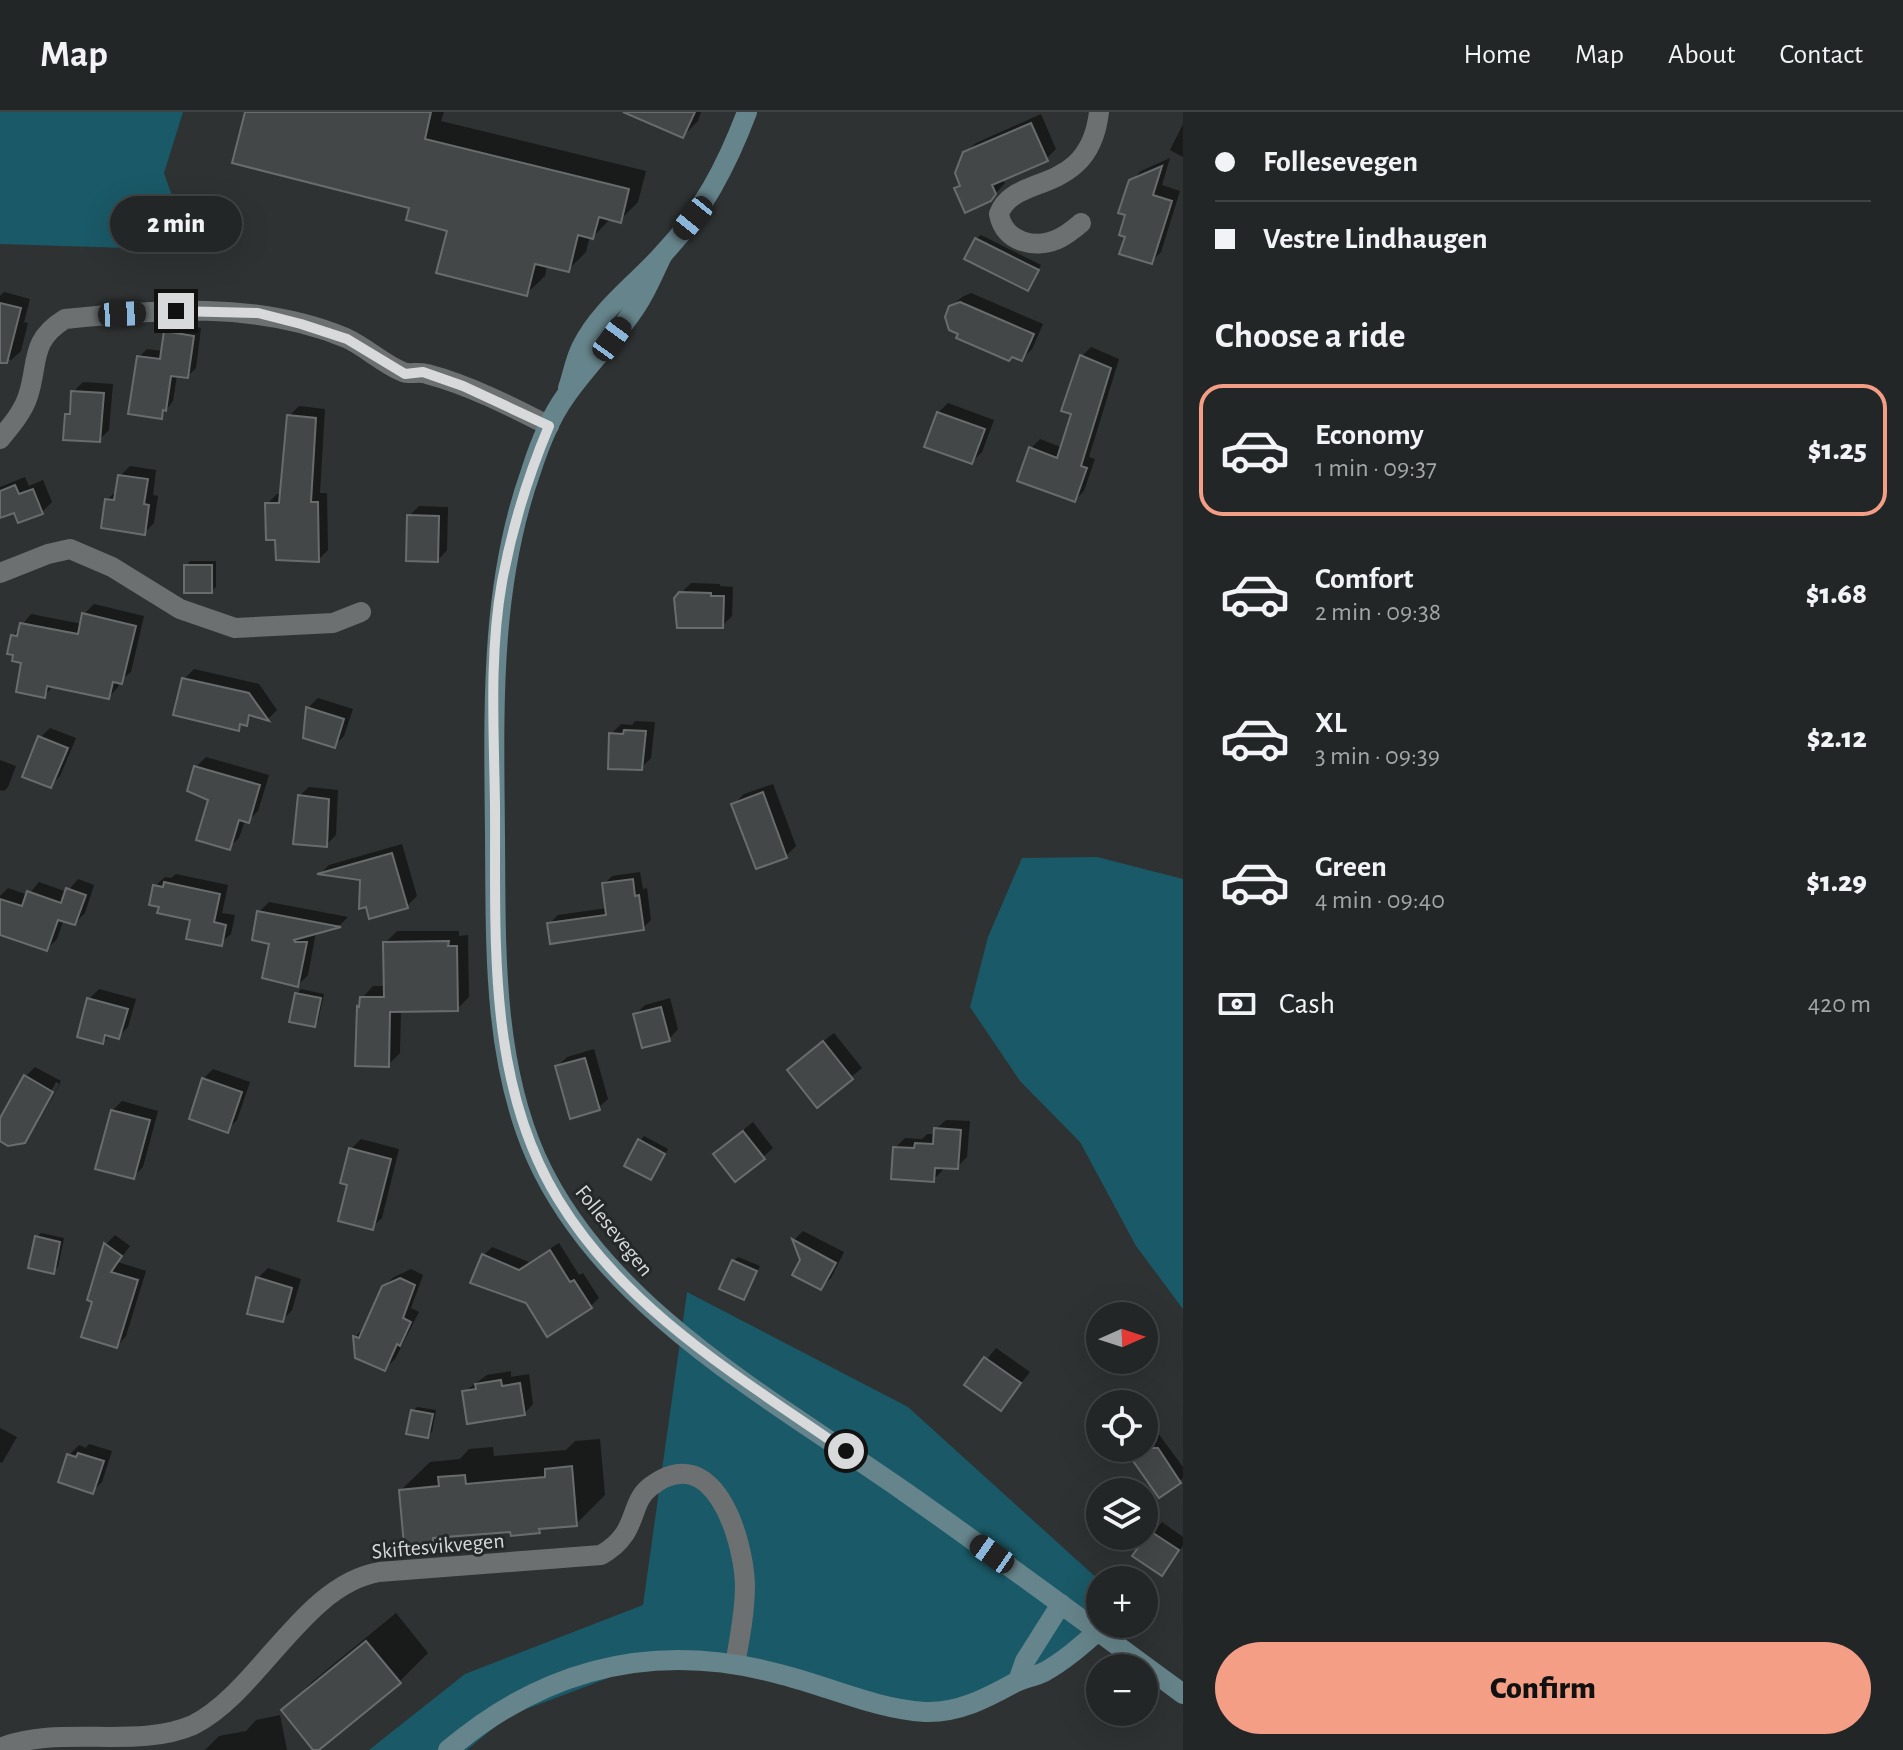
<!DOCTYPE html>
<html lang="en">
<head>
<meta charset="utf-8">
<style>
  :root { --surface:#232626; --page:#2f3232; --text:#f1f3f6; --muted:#a3a5a7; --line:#404343; --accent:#f49e86 }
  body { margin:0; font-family:"Alegreya Sans",sans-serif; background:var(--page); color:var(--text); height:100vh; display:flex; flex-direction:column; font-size:30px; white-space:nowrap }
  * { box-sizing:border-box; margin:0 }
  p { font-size:26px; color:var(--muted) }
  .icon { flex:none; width:44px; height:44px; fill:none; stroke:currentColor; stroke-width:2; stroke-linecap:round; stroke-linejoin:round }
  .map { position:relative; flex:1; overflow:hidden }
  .side { display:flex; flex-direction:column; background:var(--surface); width:720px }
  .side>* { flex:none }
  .top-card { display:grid; align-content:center; height:176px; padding:0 32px; background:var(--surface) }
  .needle { width:52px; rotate:87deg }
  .fabs { position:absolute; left:1086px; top:1190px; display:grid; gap:16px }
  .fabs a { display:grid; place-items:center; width:72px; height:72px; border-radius:50%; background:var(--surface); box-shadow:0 8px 32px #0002,0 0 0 2px var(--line); font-size:40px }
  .end { position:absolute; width:36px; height:36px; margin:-18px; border:10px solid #d7d9da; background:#111; box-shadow:0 0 0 4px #111 }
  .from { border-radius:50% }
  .bubble { position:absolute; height:56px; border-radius:28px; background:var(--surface); box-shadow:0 8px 32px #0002,0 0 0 2px var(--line); font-size:26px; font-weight:800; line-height:56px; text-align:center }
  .car { position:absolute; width:24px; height:48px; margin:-24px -12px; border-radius:10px; box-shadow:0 0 6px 2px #0007; background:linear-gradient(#222 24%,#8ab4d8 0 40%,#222 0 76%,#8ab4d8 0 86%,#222 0) }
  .top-card b { display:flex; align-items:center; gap:28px; height:76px; font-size:30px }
  .top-card b+b { border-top:2px solid var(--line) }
  .top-card i { width:20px; height:20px; background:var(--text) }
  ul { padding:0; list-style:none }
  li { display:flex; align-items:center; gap:24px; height:132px; margin:0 16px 12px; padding:0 16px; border:4px solid transparent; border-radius:24px }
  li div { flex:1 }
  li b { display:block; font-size:30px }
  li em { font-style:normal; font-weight:800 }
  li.selected { border-color:var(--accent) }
  li>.icon { width:72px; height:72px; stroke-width:1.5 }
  h2 { padding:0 32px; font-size:36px; line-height:96px }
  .pay { display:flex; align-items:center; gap:20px; height:88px; padding:0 32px; font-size:30px }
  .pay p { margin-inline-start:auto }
  .primary-button { display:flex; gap:16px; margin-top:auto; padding:16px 32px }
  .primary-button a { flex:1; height:92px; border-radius:48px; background:var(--accent); color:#111; font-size:32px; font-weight:800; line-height:92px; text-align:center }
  header { display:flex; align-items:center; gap:48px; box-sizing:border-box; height:112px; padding:0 40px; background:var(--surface); border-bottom:2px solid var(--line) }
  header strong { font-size:38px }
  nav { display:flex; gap:44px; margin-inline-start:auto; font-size:28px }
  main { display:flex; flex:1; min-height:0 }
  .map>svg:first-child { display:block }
</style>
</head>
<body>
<header>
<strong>Map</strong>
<nav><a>Home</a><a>Map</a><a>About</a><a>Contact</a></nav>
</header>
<main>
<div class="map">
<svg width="1183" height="1638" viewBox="0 0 1183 1638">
  <rect width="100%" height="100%" fill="#2f3232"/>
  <g fill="#1a5967">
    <polygon points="0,0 183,0 164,61 191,138 0,132"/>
    <polygon points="1097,745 1183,767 1183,1197 1136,1134 1080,1030 1020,969 970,895 988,825 1022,746"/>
    <polygon points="687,1180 908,1295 1100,1469 1100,1512 1107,1512 947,1605 664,1545 508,1604 467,1638 369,1638 465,1562 643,1493"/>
  </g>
  <g fill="#0007">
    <polygon points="247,0 444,0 441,9 646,59 638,90 620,108 611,106 593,125 590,124 586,140 568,158 547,153 545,164 526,182 449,117"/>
    <polygon points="628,0 701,0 698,9 683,24"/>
    <polygon points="1041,2 1056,37 1046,47 1002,66 1005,71 990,88 957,77 962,72 965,41 976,31"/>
    <polygon points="1183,12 1183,45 1170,38"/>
    <polygon points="1170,46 1162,73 1180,79 1161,140 1151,150 1128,102 1131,69 1141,59"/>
    <polygon points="981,123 1041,153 1028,177 976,127"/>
    <polygon points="4,180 30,187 24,210 28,211 21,239 11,248 0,245 0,184"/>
    <polygon points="971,181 1043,212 1032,237 1022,247 951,195 962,185"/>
    <polygon points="174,212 201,216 196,256 188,264 177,263 173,289 161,305 139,245 147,237 163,239 166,220"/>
    <polygon points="1091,235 1119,247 1089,345 1095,347 1084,379 1075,388 1031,336 1040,327 1063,336 1074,301 1064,298 1082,244"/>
    <polygon points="83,270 113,272 109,318 99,328 67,303 72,298 73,280"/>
    <polygon points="948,291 994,308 982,340 972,350 938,301"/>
    <polygon points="299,294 325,297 320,381 327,381 328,438 318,448 267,392 277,382 282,382 289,304"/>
    <polygon points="130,354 156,358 153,383 158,384 154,411 144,421 107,388 117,378 120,364"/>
    <polygon points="25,365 29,374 43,368 52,390 42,400 15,398 0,404 0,375"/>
    <polygon points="419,394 448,395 447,438 438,448 409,404"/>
    <polygon points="190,449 216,449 216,475 211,479 186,454"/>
    <polygon points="691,471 720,472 720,474 733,475 732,504 722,514 681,481"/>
    <polygon points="94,492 144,504 131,560 120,569 118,575 109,585 54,573 44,584 24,550 13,524 31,502 82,512 84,502"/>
    <polygon points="194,557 259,572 277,598 268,607 255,602 238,616 184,567"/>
    <polygon points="318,586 353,597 344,624 334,634 308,596"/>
    <polygon points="635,609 655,610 651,646 641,656 611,622 621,612 632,613"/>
    <polygon points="50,616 76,626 60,664 50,674 40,626"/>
    <polygon points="206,645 269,663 258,699 248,709 245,708 239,726 229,735 196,655"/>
    <polygon points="0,648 16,654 8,675 4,679 0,678"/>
    <polygon points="773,672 796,734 786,744 734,692 744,682"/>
    <polygon points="309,675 338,678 336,723 326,733 299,684"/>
    <polygon points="402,732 417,784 407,794 368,792 362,766 321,761 329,753"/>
    <polygon points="640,760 643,777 647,776 651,808 643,816 549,812 558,803 607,796 604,772 612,764"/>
    <polygon points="176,762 228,773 222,801 235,803 231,822 221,831 192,807 161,794 155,774 165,765 171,766"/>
    <polygon points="78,767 94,773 85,801 75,811 64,807 57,827 47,837 0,820 0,784 8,776 28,783 39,770 67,780"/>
    <polygon points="269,790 348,805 340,813 316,820 308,863 298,873 272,830 259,800"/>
    <polygon points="397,819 459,819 459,824 468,823 469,885 457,897 401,898 400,941 388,953 359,895 362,886 373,874 385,874 385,831"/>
    <polygon points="99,877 136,887 128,915 118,925 110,923 103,930 89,887"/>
    <polygon points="301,877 324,882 318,909 314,913 297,882"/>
    <polygon points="670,886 678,917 669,927 635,903 645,893"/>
    <polygon points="834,921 862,956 817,993 799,948"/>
    <polygon points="594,937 608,987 598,996 557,955 567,945"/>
    <polygon points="35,955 61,969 33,1020 60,972 56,970 27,1023 30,1023 24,1029 0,1027 0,1019 26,964"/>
    <polygon points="213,957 250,970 237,1008 227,1018 203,967"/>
    <polygon points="122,989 158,999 143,1055 133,1065 112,999"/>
    <polygon points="946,1008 970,1009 967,1045 957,1055 943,1054 943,1058 933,1068 895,1036 905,1026 922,1027 927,1022 936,1022 936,1017"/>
    <polygon points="753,1010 773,1036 763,1045 726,1032"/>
    <polygon points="644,1024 668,1037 655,1061 640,1029"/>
    <polygon points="361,1027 399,1037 382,1106 372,1115 349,1071 351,1037"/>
    <polygon points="803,1119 844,1140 831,1166 821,1176 802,1148 794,1128"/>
    <polygon points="41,1121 64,1126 58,1155 53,1159 37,1125"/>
    <polygon points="115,1123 130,1134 118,1150 146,1159 126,1224 117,1234 94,1189 89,1187 106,1132"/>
    <polygon points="559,1131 579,1163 583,1161 599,1186 591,1194 547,1222 527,1190 483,1144 492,1135 529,1150"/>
    <polygon points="738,1145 760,1154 744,1185 734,1149"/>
    <polygon points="268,1156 301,1167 292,1198 283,1208 258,1166"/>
    <polygon points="411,1157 423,1163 411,1196 419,1200 395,1247 385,1257 357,1244 356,1224 365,1215 383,1175 394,1165"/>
    <polygon points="996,1236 1030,1260 1001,1296 967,1272"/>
    <polygon points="511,1259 511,1265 529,1262 533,1292 524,1302 464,1280 487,1263"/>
    <polygon points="1131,1284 1137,1292 1119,1292"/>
    <polygon points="417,1295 436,1298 432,1320 427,1324 413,1299"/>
    <polygon points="1144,1302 1183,1355 1183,1366 1180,1369 1126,1336 1144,1336"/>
    <polygon points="1100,1305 1100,1336 1118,1336 1104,1346 1084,1318"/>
    <polygon points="0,1316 17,1325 2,1351 0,1350"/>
    <polygon points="600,1327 605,1383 576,1412 543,1415 539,1419 512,1418 437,1424 432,1428 401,1378 430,1350 460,1347 469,1337 493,1335 494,1344 566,1338 575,1329"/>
    <polygon points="89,1332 112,1339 102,1370 92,1380 69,1343 79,1333 86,1336"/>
    <polygon points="1162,1410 1183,1425 1183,1434 1161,1462 1135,1444"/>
    <polygon points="396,1501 428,1541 399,1570 284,1598 312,1570"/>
    <polygon points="280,1603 287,1638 205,1638 219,1624 246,1619 256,1608"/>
  </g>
  <g fill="#444748" stroke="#696c6d" stroke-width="2">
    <polygon points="245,0 431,0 425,27 629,77 621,111 599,105 593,127 578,123 569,160 535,152 527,184 436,161 447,119 406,108 409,96 232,51"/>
    <polygon points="623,0 695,0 683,26"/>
    <polygon points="1031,11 1048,49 992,73 996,82 991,89 965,101 954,76 960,74 955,61 963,40"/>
    <polygon points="1162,54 1153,83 1172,89 1152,152 1119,142 1125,125 1119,123 1125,103 1118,101 1129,68"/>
    <polygon points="975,126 1039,158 1028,179 964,147"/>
    <polygon points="960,190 1034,222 1022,249 1012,245 1009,249 956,226 958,222 949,218 945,205 949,194"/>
    <polygon points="0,191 21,196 7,251 0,251"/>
    <polygon points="164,219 194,224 188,266 171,264 166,299 163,298 162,307 128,302 137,244 160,247"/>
    <polygon points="1080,243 1111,256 1081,354 1087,356 1075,390 1017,369 1029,335 1057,346 1071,302 1061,299"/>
    <polygon points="71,279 104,281 100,330 63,328 65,302 70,302"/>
    <polygon points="937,300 985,317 972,352 924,335"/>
    <polygon points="287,303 316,306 311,390 318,390 319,450 276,448 275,428 266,428 265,391 279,391"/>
    <polygon points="118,363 148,367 144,392 149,393 145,423 101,416 105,387 114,388"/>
    <polygon points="15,373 19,382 33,377 43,402 18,411 14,401 0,406 0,379"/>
    <polygon points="407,403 439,404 438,450 406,449"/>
    <rect x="184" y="453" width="28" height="28"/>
    <polygon points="679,480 711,481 711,484 724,484 723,516 677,516 674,486"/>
    <polygon points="82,501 136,514 122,572 113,570 109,587 47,574 45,586 16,580 21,551 12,549 13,543 7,542 11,523 17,524 20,511 78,522"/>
    <polygon points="182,566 249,581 269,609 249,603 247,614 240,612 239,619 173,603"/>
    <polygon points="306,595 344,607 335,636 303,626"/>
    <polygon points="624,618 646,619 642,658 608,657 609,621 623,622"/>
    <polygon points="38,624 68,636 51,676 22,665"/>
    <polygon points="194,654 260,673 249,711 239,708 230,738 196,728 208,688 187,679"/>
    <polygon points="763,680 787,746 756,757 731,692"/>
    <polygon points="298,683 329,687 327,735 293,732"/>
    <polygon points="392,741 408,796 369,807 366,795 359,797 360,768 317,762"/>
    <polygon points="633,767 635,784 639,783 644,818 550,832 547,811 606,803 602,771"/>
    <polygon points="164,770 220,782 214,810 226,813 222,834 186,827 190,808 157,801 159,795 149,793 153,773 163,775"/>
    <polygon points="66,776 86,783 75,813 58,808 47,839 0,823 0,787 22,794 27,779 61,791"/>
    <polygon points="257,799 341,815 294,828 295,830 307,830 298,875 262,866 269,832 252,828"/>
    <polygon points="449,829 448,834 457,834 458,899 390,900 389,955 355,954 357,894 359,895 360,885 384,885 383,830"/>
    <polygon points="295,881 321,886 315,915 289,910"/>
    <polygon points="87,886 128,897 119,927 105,923 103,932 77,925"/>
    <polygon points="661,895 670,929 642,936 633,902"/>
    <polygon points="823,929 853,967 817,996 787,958"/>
    <polygon points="585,946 600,998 570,1007 555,954"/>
    <polygon points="24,963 53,980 25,1031 8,1034 0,1029 0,1006"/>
    <polygon points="202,966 242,980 228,1021 189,1007"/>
    <polygon points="111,998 150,1008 134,1067 95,1057"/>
    <polygon points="934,1016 961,1018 958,1057 935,1056 934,1070 891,1067 893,1035 914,1036 915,1031 933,1032"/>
    <polygon points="743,1019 765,1047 735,1070 713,1042"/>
    <polygon points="638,1027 665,1042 651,1068 624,1054"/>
    <polygon points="349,1036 391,1047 373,1118 338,1109 347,1073 340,1071"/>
    <polygon points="35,1124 60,1130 54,1162 28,1156"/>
    <polygon points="792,1127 836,1151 821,1178 792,1163 800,1148"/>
    <polygon points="104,1131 122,1144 111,1160 138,1168 117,1236 81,1225 92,1190 87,1188"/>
    <polygon points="550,1138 570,1170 574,1168 592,1196 547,1225 526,1191 470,1171 482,1142 519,1158"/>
    <polygon points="732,1148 757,1159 744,1188 719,1177"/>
    <polygon points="256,1165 292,1176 283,1210 247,1202"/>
    <polygon points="400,1166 415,1173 403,1206 411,1210 400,1234 397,1232 385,1259 355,1246 353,1224 359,1226 382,1174"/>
    <polygon points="984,1245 1021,1271 1001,1299 964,1273"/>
    <polygon points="501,1268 502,1274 520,1271 525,1303 467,1312 462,1279 476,1277 475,1272"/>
    <polygon points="411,1298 433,1302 428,1326 406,1322"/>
    <polygon points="1124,1336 1158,1336 1181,1371 1159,1386"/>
    <polygon points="78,1341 104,1349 93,1382 58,1370 67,1342 76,1345"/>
    <polygon points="572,1354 577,1414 539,1417 540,1421 511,1424 510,1420 433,1426 433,1430 404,1433 399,1378 439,1374 438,1365 465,1363 466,1372 545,1365 545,1357"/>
    <polygon points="1150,1419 1179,1438 1162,1464 1132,1444"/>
    <polygon points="366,1529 401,1571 319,1638 313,1638 281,1598"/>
  </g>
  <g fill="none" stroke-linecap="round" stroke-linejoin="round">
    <g stroke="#6d7071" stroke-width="20">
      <path d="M 1081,111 C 1075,116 1068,122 1060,126 C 1037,138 1004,131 999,102 C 1013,60 1089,86 1099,0"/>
      <path d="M 0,327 C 10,315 23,300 28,284 C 39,251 29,229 65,207 C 158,197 258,189 346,226 C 366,235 383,252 403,260 C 410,263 419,259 427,262 C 469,273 510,294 549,314"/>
      <polyline points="0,461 48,442 70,437 112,455 180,497 235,516 333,511 361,500"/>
      <path d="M 0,1636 C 60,1612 136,1638 193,1613 C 259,1580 303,1473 379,1460 L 601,1443 C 640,1421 628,1392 650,1375 C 713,1326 743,1425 745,1472 C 745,1499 740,1526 735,1552"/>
    </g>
    <g stroke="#66848b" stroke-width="20">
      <path d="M 662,144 C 654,160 647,178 637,193 C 616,226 587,253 565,285 C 550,306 539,334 531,359 C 489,477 494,601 495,725 C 496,832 492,945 536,1045 C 604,1197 774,1288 905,1380 C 999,1446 1091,1514 1183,1582"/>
      <path d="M 568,276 C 573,262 575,247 582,234 C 600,198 636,172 663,142 C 702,101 727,53 747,0"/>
      <polyline points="1018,1569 1025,1549 1061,1492"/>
      <path d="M 448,1638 C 547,1554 658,1528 783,1563 C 830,1575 876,1597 925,1600 C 959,1601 987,1586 1016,1570 C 1025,1566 1036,1564 1044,1560 C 1064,1549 1081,1534 1098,1519"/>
    </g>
  </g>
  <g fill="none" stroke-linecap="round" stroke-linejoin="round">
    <path stroke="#d7d9da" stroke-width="10" d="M 176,199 L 258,201 L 301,212 L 347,227 L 405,262 L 423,260 L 463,274 L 549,314 C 528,364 512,416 502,470 C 489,543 494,619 495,693 C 496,825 486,969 558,1087 C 626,1199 741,1266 846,1339"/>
  </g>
  <g text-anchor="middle" stroke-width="6" stroke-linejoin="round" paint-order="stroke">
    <g font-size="22" fill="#d7d9da" stroke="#252828">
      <text transform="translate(615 1118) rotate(51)" y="8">Follesevegen</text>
      <text transform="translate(438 1433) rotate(-5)" y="8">Skiftesvikvegen</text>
    </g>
  </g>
</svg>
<div class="fabs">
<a><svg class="needle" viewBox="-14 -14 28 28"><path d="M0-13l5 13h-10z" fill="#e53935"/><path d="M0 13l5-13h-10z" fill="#a3a5a7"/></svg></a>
<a><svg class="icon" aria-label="locate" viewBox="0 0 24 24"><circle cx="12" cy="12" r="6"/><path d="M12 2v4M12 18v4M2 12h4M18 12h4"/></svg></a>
<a><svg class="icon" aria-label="layers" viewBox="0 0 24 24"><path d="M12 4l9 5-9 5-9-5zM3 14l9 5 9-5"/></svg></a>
<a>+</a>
<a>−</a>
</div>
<i class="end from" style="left:846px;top:1339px"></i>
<i class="end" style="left:176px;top:199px"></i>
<div class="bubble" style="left:110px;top:84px;width:132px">2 min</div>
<i class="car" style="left:693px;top:106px;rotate:219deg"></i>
<i class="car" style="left:122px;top:202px;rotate:87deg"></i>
<i class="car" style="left:612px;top:227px;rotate:36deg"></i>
<i class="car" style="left:992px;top:1442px;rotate:305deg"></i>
</div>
<section class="side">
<div class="top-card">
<b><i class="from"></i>Follesevegen</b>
<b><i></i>Vestre Lindhaugen</b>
</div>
<h2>Choose a ride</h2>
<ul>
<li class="selected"><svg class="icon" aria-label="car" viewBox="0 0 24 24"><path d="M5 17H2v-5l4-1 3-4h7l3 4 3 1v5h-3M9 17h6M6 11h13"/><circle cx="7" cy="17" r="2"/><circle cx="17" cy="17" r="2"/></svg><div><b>Economy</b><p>1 min · 09:37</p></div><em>$1.25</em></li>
<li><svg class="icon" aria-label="car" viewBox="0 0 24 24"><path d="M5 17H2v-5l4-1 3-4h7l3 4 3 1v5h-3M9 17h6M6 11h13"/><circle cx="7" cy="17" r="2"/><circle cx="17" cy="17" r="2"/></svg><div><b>Comfort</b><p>2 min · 09:38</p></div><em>$1.68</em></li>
<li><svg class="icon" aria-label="car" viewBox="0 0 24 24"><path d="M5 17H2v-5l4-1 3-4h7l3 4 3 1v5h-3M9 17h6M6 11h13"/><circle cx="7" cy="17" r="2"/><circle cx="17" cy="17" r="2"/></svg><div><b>XL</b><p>3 min · 09:39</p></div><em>$2.12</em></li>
<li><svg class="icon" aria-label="car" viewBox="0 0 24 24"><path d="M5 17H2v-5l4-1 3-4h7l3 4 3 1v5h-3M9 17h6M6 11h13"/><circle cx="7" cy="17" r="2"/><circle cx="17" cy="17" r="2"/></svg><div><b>Green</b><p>4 min · 09:40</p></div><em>$1.29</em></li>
</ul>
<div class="pay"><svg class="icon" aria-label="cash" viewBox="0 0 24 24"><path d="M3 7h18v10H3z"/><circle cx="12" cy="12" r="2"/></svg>Cash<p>420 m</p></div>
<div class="primary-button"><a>Confirm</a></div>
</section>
</main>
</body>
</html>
